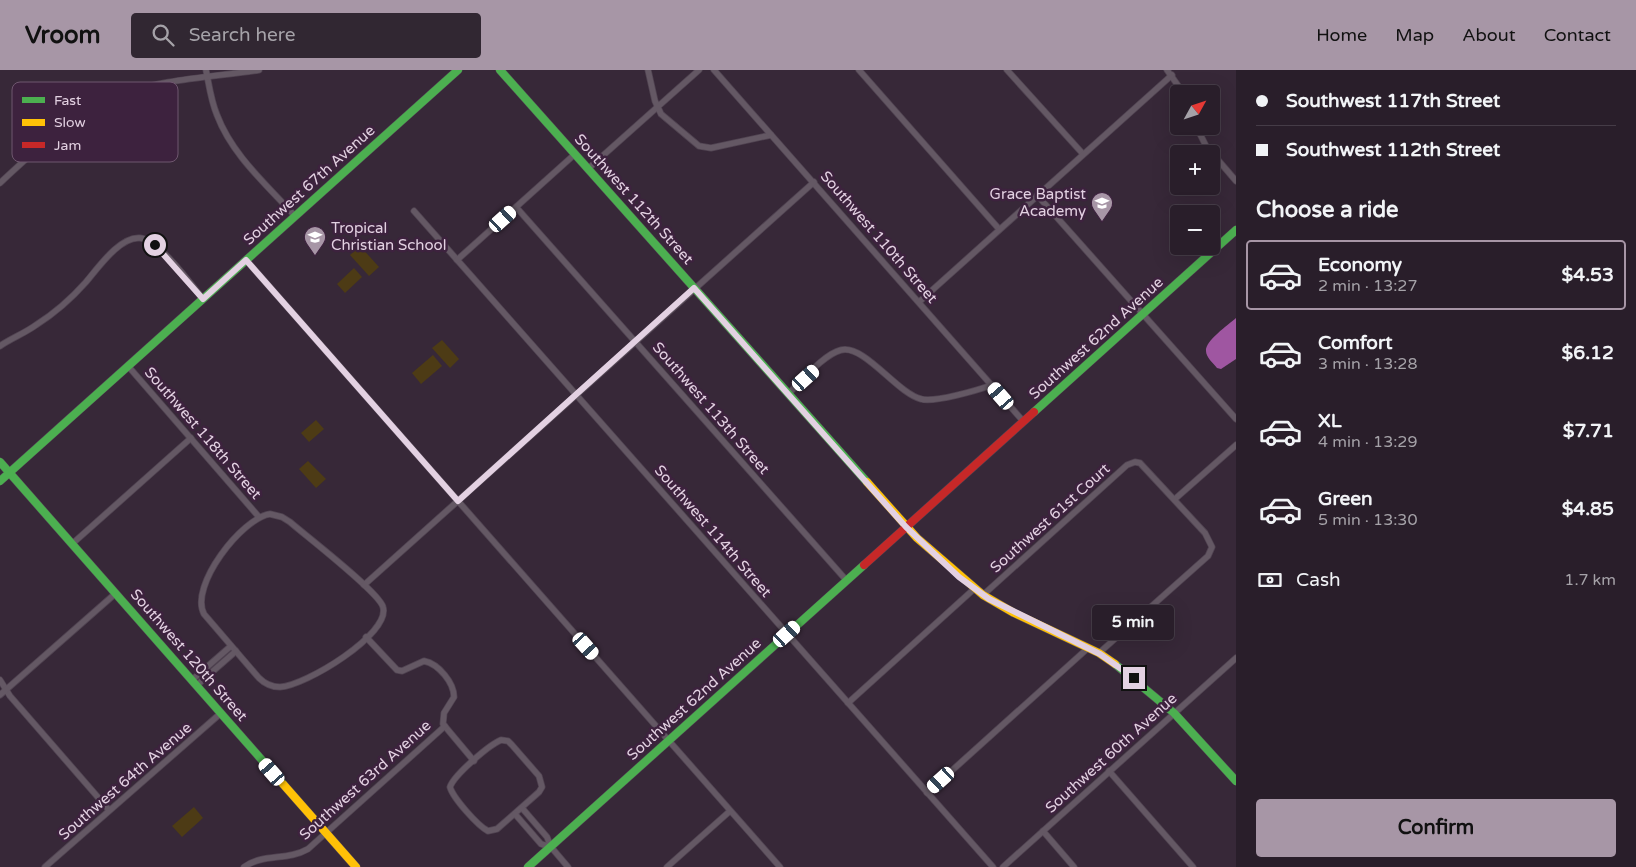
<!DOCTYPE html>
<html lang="en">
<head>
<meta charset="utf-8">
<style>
  :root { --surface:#291e2a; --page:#312732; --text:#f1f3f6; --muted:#a5a2a8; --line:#453c47; --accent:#a796a6 }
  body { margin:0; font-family:"Varela Round",sans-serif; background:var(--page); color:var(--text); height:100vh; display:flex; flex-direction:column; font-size:19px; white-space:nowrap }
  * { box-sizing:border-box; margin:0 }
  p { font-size:16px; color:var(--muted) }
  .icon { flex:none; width:28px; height:28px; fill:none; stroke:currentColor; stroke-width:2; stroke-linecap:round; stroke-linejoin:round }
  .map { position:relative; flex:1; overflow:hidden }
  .details { display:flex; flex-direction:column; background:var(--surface); width:400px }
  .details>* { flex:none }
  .banner { display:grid; align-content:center; height:110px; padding:0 20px; background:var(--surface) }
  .needle { width:32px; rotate:50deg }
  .tools { position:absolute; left:1170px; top:15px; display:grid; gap:10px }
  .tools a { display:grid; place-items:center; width:50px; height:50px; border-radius:5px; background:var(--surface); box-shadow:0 5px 20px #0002,0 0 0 1px var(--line); font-size:25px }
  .end { position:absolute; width:22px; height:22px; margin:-11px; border:6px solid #e3d1e2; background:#111; box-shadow:0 0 0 2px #111 }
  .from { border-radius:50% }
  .bubble { position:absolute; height:35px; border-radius:5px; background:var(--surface); box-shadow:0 5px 20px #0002,0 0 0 1px var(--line); font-size:16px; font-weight:800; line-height:35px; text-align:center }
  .car { position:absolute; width:15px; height:30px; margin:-15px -8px; border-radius:6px; box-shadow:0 0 4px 1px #0007; background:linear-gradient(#fff 24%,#345 0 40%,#fff 0 76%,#345 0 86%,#fff 0) }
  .banner b { display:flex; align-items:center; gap:18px; height:48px; font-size:19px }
  .banner b+b { border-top:1px solid var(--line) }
  .banner i { width:12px; height:12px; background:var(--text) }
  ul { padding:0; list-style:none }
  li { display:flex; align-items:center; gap:15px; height:70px; margin:0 10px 8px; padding:0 10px; border:2px solid transparent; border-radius:5px }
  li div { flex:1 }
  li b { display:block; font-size:19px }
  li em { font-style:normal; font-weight:800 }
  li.active { border-color:var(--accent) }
  li>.icon { width:45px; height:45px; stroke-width:1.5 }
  h2 { padding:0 20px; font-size:22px; line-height:60px }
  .pay { display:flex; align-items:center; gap:12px; height:55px; padding:0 20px; font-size:19px }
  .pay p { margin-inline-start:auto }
  .action { display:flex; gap:10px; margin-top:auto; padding:10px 20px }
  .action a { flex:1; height:58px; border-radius:5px; background:var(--accent); color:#111; font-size:20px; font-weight:800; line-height:58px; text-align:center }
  header { display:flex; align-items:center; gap:30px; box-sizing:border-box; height:70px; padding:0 25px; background:var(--accent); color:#111 }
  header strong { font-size:24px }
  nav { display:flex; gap:28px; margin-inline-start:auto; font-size:18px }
  .search { width:350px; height:45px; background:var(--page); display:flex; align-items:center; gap:12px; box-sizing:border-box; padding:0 18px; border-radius:5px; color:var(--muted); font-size:19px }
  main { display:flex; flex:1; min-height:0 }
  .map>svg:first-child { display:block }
</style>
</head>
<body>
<header>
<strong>Vroom</strong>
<div class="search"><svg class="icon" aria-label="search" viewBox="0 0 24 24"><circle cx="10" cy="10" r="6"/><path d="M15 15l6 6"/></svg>Search here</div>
<nav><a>Home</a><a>Map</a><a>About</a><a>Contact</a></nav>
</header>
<main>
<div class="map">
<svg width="1236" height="797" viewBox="0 0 1236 797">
  <rect width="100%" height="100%" fill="#372838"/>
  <g fill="#4d3b15">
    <polygon points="360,176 379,197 369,206 350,185"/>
    <polygon points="354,198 362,207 345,223 337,214"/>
    <polygon points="442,270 459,289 450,298 432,278"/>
    <polygon points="433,285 442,296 421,314 412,303"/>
    <polygon points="316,350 324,359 309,372 301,363"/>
    <polygon points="308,391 326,409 316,418 299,399"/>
    <polygon points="194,737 203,748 182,767 172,756"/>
  </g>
  <path fill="#9f56a1" d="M 1236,248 L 1236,289 L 1221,299 L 1217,298 C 1213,293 1206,287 1206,281 C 1205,271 1228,255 1236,248 Z"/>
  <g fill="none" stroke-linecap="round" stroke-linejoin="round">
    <g stroke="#514452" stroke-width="7">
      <g id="street">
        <path d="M 206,0 C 209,15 211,31 217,45 C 232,85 267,115 295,146"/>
        <polyline points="648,0 655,31 661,44 699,76 711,78 771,65"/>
        <polyline points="714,0 1023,351"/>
        <polyline points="859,0 999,159"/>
        <polyline points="1007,0 1083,84"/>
        <polyline points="1167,0 1184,24"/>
        <polyline points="1196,56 1206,76 1236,111"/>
        <polyline points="589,98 699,0"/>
        <path d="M 0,113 C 32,83 78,40 119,25 C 162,9 214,7 259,0"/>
        <polyline points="1037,125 1236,349"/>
        <polyline points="516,137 847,511"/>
        <polyline points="414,141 993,797"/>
        <polyline points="246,190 780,797"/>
        <polyline points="457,190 575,84"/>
        <polyline points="919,232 1172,5"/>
        <path d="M 0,276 C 12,268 25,263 36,255 C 55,243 71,229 86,212 C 98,198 120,166 140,168 C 159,170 191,214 203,229"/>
        <polyline points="128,296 259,447"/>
        <path d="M 788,324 C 801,312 824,284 841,280 C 864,274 897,323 921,329 C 934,333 978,320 992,315"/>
        <polyline points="1175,429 1236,375"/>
        <path d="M 270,444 L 282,447 L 290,452 C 306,466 379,522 383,537 C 391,564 305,616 280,617 C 271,617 265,614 259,608 L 204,544 C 189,516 242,448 270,444 Z"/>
        <polyline points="72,474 191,368"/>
        <polyline points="364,515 814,112"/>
        <polyline points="983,525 1127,395 1135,392 1140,393 1205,463 1212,477 1208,486 1099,583"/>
        <path d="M 366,567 L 397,600 L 402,601 L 424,591 C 439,594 454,613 454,627 L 444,643 L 443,654 L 474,691"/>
        <polyline points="0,610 10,626 109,740"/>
        <polyline points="192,610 231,576"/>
        <polyline points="197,615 236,581"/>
        <polyline points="0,625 116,523"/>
        <polyline points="848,633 974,519"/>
        <path d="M 501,670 L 508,671 L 512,675 L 539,706 L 542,717 L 539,722 L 497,759 L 488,761 C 478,756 453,728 450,717 C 454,705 489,675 501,670 Z"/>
        <polyline points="1109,701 1193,797"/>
        <polyline points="927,723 1088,578"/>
        <polyline points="522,738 547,767 551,777 568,797"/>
        <polyline points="515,744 541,774 551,777"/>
        <polyline points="1043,761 1074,797"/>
        <polyline points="45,797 221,643"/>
        <path d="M 244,797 C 264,783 287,791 308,779 L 445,656"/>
        <polyline points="667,797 730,741"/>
        <polyline points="1003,797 1236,588"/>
      </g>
    </g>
    <g stroke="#514452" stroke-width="9">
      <g id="fast">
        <polyline points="500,0 867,412"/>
        <polyline points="1034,342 1236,160"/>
        <polyline points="0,392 283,714"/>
        <polyline points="0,411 458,0"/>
        <polyline points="1115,594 1174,643 1236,711"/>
        <polyline points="528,797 864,495"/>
      </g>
    </g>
    <g stroke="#514452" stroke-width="9">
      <g id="slow">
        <polyline points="867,412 917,468 983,525 1014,543 1099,583 1115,594"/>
        <polyline points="283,714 356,797"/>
      </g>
    </g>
    <g stroke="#514452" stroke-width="9">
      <polyline id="jam" points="864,495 1034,342"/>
    </g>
    <use href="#street" stroke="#645864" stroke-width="5.5"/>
    <use href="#fast" stroke="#4caf50" stroke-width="8"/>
    <use href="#slow" stroke="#ffc107" stroke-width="8"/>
    <use href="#jam" stroke="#c62828" stroke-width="8"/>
  </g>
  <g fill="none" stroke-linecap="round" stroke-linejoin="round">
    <polyline stroke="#e3d1e2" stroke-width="6" points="155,175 203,229 246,190 458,431 694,218 906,457 959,507 989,529 1100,584 1134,608"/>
  </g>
  <defs>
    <g id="school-pin" transform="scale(1.125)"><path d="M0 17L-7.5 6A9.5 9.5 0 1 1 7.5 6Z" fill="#a796a6" stroke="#3d223e"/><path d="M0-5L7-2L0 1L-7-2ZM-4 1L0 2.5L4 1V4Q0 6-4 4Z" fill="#fff"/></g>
  </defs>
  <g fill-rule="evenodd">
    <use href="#school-pin" x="1102" y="133"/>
    <use href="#school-pin" x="315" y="167"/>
  </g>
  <g text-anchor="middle" stroke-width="5" stroke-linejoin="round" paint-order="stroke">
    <g font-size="15" fill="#e3d1e2" stroke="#3d223e">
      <text transform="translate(309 115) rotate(-42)" y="5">Southwest 67th Avenue</text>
      <text transform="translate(634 129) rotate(48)" y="5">Southwest 112th Street</text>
      <text transform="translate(879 167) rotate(49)" y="5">Southwest 110th Street</text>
      <text transform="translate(1096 268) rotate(-42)" y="5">Southwest 62nd Avenue</text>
      <text transform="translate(711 338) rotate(49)" y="5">Southwest 113th Street</text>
      <text transform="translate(203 363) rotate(49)" y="5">Southwest 118th Street</text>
      <text transform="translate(1050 448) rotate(-42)" y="5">Southwest 61st Court</text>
      <text transform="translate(713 461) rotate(49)" y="5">Southwest 114th Street</text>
      <text transform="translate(189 585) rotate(49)" y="5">Southwest 120th Street</text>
      <text transform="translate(694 629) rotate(-42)" y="5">Southwest 62nd Avenue</text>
      <text transform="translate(1111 683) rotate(-42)" y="5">Southwest 60th Avenue</text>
      <text transform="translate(365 710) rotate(-42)" y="5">Southwest 63rd Avenue</text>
      <text transform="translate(125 711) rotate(-41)" y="5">Southwest 64th Avenue</text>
    </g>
    <g font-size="15" fill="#e3d1e2" stroke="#3d223e" text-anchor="end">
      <text x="1086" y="129">Grace Baptist<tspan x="1086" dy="17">Academy</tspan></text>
      <text x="331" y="163" text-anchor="start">Tropical<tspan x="331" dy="17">Christian School</tspan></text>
    </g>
  </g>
  <rect x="12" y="12" width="166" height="80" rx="8" fill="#3d223e" stroke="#6f576f" stroke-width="1"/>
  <rect x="22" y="27" width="23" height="6" fill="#4caf50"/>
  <rect x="22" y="49" width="23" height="7" fill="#ffc107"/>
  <rect x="22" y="72" width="23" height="6" fill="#c62828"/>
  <g font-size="14" fill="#e3d1e2">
    <text x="54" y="35">Fast</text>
    <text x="54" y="57">Slow</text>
    <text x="54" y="80">Jam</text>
  </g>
</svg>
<div class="tools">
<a><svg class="needle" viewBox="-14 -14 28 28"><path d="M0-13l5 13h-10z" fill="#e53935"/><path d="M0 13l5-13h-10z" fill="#a5a2a8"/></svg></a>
<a>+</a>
<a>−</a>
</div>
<i class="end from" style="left:155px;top:175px"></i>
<i class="end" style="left:1134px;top:608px"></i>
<div class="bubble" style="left:1092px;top:535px;width:82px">5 min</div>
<i class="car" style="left:503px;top:149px;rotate:48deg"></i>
<i class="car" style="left:806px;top:308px;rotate:48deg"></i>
<i class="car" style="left:1001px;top:326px;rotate:319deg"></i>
<i class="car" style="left:787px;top:564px;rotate:48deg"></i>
<i class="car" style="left:586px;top:576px;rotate:138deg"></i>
<i class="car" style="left:272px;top:702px;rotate:319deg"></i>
<i class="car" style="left:941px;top:710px;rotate:228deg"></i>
</div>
<section class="details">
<div class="banner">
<b><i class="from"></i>Southwest 117th Street</b>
<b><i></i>Southwest 112th Street</b>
</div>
<h2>Choose a ride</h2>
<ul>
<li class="active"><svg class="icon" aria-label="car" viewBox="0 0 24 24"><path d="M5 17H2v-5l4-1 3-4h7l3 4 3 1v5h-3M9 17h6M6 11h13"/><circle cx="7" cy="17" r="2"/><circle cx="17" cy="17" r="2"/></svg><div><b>Economy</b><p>2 min · 13:27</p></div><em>$4.53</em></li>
<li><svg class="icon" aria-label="car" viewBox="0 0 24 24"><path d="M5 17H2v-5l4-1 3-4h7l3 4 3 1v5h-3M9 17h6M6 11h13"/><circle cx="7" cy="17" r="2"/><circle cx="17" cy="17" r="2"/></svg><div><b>Comfort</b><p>3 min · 13:28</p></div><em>$6.12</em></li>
<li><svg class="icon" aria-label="car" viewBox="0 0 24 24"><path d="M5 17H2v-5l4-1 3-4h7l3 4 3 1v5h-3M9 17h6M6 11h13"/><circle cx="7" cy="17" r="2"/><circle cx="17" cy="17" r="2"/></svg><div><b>XL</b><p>4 min · 13:29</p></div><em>$7.71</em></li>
<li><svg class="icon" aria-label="car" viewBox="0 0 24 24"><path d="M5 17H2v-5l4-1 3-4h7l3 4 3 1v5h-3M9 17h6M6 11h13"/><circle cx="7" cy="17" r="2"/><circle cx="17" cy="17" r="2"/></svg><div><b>Green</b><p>5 min · 13:30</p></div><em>$4.85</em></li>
</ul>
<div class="pay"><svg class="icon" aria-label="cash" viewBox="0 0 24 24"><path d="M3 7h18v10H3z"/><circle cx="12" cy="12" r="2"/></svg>Cash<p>1.7 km</p></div>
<div class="action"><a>Confirm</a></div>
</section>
</main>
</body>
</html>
